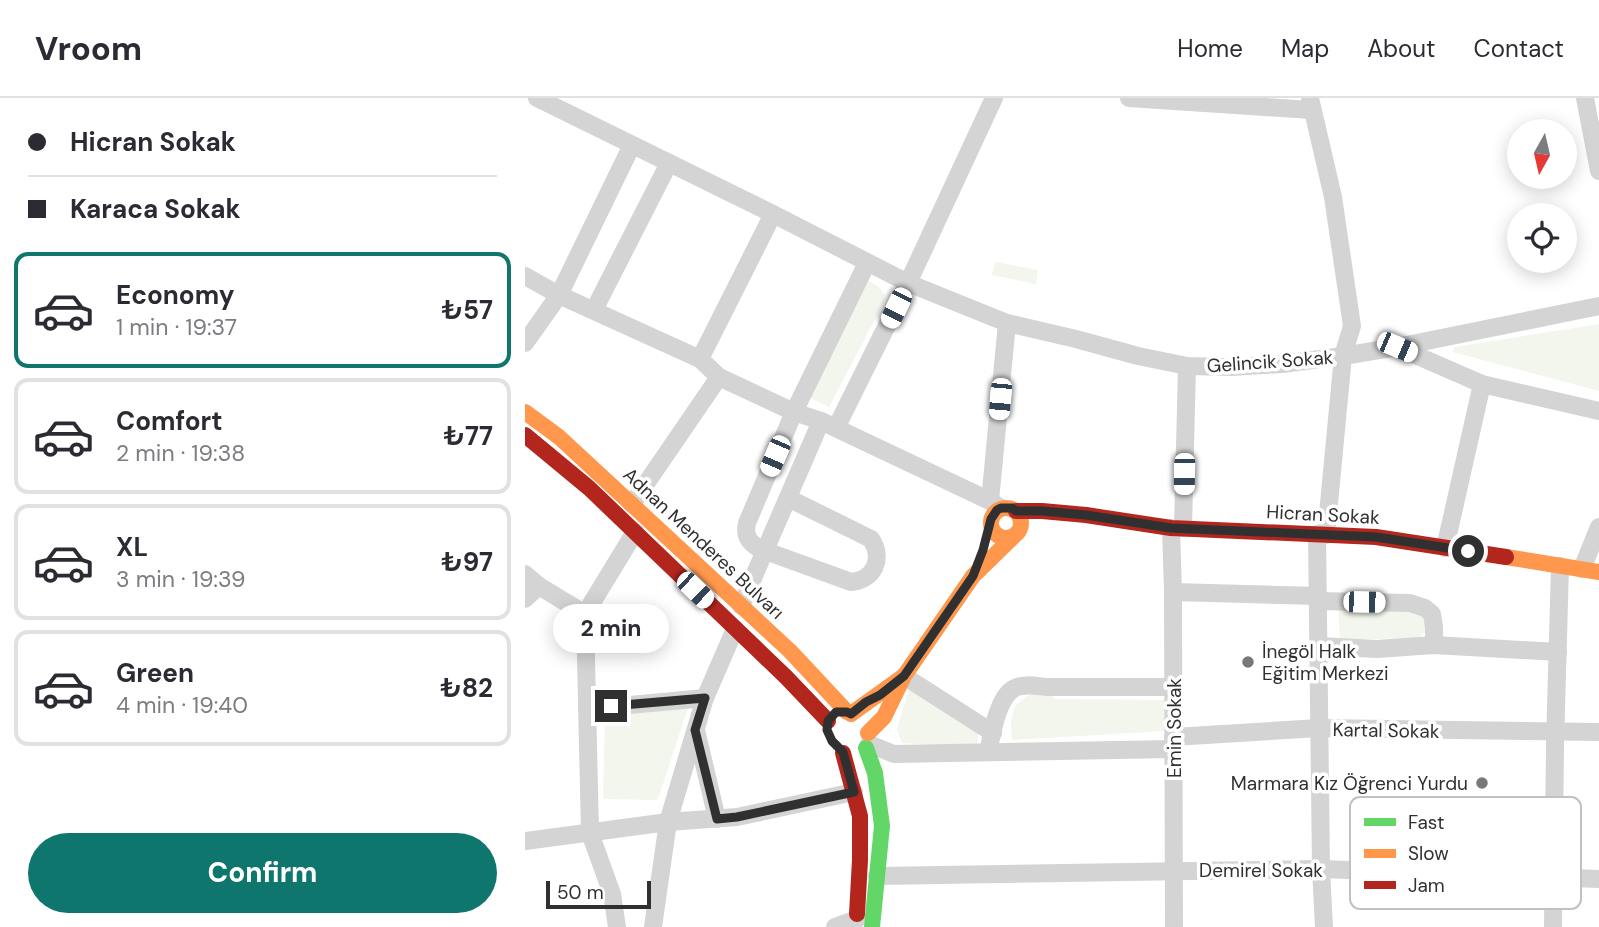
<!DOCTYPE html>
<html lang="en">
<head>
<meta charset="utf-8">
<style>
  :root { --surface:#fff; --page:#f7f7f7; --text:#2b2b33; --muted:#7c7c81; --line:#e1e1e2; --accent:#0f766e }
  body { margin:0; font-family:"DM Sans",sans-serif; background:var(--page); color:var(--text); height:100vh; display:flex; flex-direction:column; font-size:26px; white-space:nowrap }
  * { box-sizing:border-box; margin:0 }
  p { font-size:23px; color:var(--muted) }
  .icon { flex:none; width:38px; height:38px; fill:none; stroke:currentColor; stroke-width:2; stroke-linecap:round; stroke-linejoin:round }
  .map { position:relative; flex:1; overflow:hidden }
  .side { display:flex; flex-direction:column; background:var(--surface); width:525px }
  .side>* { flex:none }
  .hud { display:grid; align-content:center; height:154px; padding:0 28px; background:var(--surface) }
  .needle { width:46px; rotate:188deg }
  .fabs { position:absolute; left:982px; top:21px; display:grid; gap:14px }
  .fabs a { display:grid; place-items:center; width:70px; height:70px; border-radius:50%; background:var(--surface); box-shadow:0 4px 18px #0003; font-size:35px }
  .scale { position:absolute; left:21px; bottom:18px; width:105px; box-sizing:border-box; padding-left:7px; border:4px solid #303030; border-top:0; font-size:19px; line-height:24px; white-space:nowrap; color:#303030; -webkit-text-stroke:5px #fff; paint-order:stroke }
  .end { position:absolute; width:32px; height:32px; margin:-16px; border:9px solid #303030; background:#fff; box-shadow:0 0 0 4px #fff }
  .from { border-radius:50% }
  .bubble { position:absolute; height:49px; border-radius:24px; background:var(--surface); box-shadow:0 4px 18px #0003; font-size:23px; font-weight:700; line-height:49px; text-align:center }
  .car { position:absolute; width:21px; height:42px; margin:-21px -10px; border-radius:9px; box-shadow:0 0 5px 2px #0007; background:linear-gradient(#fff 24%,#345 0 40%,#fff 0 76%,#345 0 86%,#fff 0) }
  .hud b { display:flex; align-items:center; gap:24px; height:66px; font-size:26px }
  .hud b+b { border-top:2px solid var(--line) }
  .hud i { width:18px; height:18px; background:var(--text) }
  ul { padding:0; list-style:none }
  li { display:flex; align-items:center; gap:21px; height:116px; margin:0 14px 10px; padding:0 14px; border:4px solid var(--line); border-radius:14px }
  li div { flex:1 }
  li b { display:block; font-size:26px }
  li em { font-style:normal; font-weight:700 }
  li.current { border-color:var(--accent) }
  li>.icon { width:63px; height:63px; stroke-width:1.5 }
  .button { display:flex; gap:14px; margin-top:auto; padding:14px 28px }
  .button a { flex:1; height:80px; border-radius:42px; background:var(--accent); color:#fff; font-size:28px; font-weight:700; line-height:80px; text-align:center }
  header { display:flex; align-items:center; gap:42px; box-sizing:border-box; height:98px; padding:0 35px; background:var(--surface); border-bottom:2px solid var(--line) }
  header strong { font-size:33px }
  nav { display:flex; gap:38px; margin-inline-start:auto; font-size:24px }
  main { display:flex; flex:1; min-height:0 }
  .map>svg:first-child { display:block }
</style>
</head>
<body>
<header>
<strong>Vroom</strong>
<nav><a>Home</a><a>Map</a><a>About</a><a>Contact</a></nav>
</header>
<main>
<section class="side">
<div class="hud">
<b><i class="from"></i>Hicran Sokak</b>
<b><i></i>Karaca Sokak</b>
</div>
<ul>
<li class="current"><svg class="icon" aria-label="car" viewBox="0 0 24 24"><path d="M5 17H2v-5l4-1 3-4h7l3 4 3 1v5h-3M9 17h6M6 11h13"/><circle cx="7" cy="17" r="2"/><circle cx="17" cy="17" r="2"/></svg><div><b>Economy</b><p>1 min · 19:37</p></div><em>₺57</em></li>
<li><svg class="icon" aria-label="car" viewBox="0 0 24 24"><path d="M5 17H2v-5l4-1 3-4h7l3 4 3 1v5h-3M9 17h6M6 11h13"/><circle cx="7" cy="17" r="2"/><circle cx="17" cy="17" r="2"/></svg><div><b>Comfort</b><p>2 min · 19:38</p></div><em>₺77</em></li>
<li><svg class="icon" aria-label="car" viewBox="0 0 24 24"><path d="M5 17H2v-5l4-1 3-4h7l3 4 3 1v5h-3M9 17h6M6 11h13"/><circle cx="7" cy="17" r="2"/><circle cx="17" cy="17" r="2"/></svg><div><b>XL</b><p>3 min · 19:39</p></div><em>₺97</em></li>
<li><svg class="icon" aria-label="car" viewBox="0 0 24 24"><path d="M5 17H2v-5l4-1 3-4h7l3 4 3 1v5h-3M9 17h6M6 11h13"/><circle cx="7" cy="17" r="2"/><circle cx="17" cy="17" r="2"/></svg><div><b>Green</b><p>4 min · 19:40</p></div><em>₺82</em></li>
</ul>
<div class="button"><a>Confirm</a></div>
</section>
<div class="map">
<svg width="1074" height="829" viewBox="0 0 1074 829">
  <rect width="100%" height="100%" fill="#fff"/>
  <g fill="#f2f6ed">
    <polygon points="470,164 513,172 511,186 467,177"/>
    <polygon points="342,182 353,188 360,197 359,204 304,309 286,300"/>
    <polygon points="1074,226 1074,293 928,254 930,249"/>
    <path d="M 813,508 L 893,511 C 901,518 901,524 900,534 L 893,540 L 815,542 Z"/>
    <polygon points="384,591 454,632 452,649 377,645 372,631"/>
    <polygon points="522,594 530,601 639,602 640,633 487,642 486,624 489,609 502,598"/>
    <polygon points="163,610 135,695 132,702 78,701 80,619"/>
  </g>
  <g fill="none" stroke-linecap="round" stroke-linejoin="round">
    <g stroke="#d4d4d4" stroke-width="18">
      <polyline points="12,0 248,116 383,185 482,225 551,241 613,258 662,268 706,269 757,266 818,258 872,249 1074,208"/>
      <polyline points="604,0 786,12"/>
      <polyline points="785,0 808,99 827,228 818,258 801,437"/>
      <polyline points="1060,0 1074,73"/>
      <polyline points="0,178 34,197 175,261 194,279 269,314 296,323 465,403 476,410"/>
      <polyline points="69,212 144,65"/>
      <polyline points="0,245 34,197 107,47"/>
      <polyline points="872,249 957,286 1074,313"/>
      <polyline points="175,261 248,116"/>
      <polyline points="311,330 383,185 469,0"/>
      <path d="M 263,400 L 346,441 C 359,461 349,482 326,484 L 235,451 C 224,445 219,437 222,425 L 269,314 L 342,165"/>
      <polyline points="465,403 482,225"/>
      <polyline points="107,406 194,279"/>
      <polyline points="646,430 648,494 649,829"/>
      <polyline points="658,430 662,268"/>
      <polyline points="792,436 796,771 799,829"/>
      <polyline points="920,450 957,286"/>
      <polyline points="1057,471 1074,429"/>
      <polyline points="0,476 14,488 60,516"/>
      <polyline points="648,494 793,498"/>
      <polyline points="0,501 14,488"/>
      <polyline points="793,503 885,505 900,510 907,516 909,529 909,547"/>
      <polyline points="216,508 296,323"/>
      <polyline points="794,548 852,551 909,547 1033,554"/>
      <polyline points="379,578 468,635"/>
      <polyline points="62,611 180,600"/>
      <polyline points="171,632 192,721"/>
      <polyline points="648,639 794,630 1074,634"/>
      <polyline points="344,646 369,656 649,651"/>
      <path d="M 463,654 C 467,637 472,601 488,591 C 497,585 511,588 521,589 L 648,589"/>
      <polyline points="0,743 143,724 212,719 329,694"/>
      <polyline points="352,778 796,771 1074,781"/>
      <polyline points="92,829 87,796 65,735 60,516 110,434"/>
      <polyline points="128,829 143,724 180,600 210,531"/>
      <polyline points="310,829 332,821"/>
      <polyline points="1028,829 1030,646 1035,468"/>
    </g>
    <polyline stroke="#63d668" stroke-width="16" points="341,650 350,675 357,728 347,829"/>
    <g stroke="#ff974d" stroke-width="16">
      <polyline points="0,314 34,339 265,553 322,614"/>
      <circle cx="481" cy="425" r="15"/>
      <polyline points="981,459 1074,474"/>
      <polyline points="326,616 376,580"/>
      <polyline points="343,635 359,619 379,578 448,478 488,439"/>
    </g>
    <g stroke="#b3261e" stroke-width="16">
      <polyline points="0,337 64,390 261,579 303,623"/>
      <polyline points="491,413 517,413 561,417 646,430 851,439 981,459"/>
      <polyline points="318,655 335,718 335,762 332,816"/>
    </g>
  </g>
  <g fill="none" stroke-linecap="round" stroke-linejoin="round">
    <polyline stroke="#303030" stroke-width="9" points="86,608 180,600 170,632 192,721 212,719 329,694 318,654 307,643 302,632 303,623 311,614 322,614 326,616 341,604 355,597 379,578 448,478 458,452 466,421 472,412 476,410 487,410 491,413 517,413 561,417 646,430 851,439 943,453"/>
  </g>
  <g fill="#787878" stroke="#fff" stroke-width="2.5">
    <circle cx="723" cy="564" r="7"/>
    <circle cx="957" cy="685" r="7"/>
  </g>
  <g text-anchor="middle" stroke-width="7" stroke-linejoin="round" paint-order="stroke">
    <g font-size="19" fill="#303030" stroke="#fff">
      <text transform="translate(745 263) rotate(-4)" y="7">Gelincik Sokak</text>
      <text transform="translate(798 416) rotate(3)" y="7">Hicran Sokak</text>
      <text transform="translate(179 445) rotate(43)" y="7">Adnan Menderes Bulvarı</text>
      <text transform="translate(649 630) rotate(-90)" y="7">Emin Sokak</text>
      <text transform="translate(861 632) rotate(1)" y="7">Kartal Sokak</text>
      <text x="736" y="779">Demirel Sokak</text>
    </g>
    <g font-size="19" fill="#303030" stroke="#fff" text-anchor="start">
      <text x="737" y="560">İnegöl Halk<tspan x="737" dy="22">Eğitim Merkezi</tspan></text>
      <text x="943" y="692" text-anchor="end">Marmara Kız Öğrenci Yurdu</text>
    </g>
  </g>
  <rect x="825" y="699" width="231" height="112" rx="10" fill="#fff" stroke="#c1c1c1" stroke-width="2"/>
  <rect x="839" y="720" width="32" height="8" fill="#63d668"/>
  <rect x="839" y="751" width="32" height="9" fill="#ff974d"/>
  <rect x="839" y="783" width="32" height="8" fill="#b3261e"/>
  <g font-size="19" fill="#303030">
    <text x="883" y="731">Fast</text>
    <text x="883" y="762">Slow</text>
    <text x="883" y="794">Jam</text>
  </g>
</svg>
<div class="fabs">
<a><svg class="needle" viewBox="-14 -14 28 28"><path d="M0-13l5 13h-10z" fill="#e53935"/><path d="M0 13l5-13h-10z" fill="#7c7c81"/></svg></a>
<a><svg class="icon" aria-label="locate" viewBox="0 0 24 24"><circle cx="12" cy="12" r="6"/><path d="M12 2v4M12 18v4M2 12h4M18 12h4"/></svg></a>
</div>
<div class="scale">50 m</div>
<i class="end from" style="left:943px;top:453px"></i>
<i class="end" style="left:86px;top:608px"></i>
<div class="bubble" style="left:28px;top:506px;width:116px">2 min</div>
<i class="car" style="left:371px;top:210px;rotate:206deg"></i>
<i class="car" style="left:872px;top:249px;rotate:113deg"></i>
<i class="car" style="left:475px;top:301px;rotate:185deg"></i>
<i class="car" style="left:250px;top:358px;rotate:203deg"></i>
<i class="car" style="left:659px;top:376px;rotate:181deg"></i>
<i class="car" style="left:170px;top:492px;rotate:134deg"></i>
<i class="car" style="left:839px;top:504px;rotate:91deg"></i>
</div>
</main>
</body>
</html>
